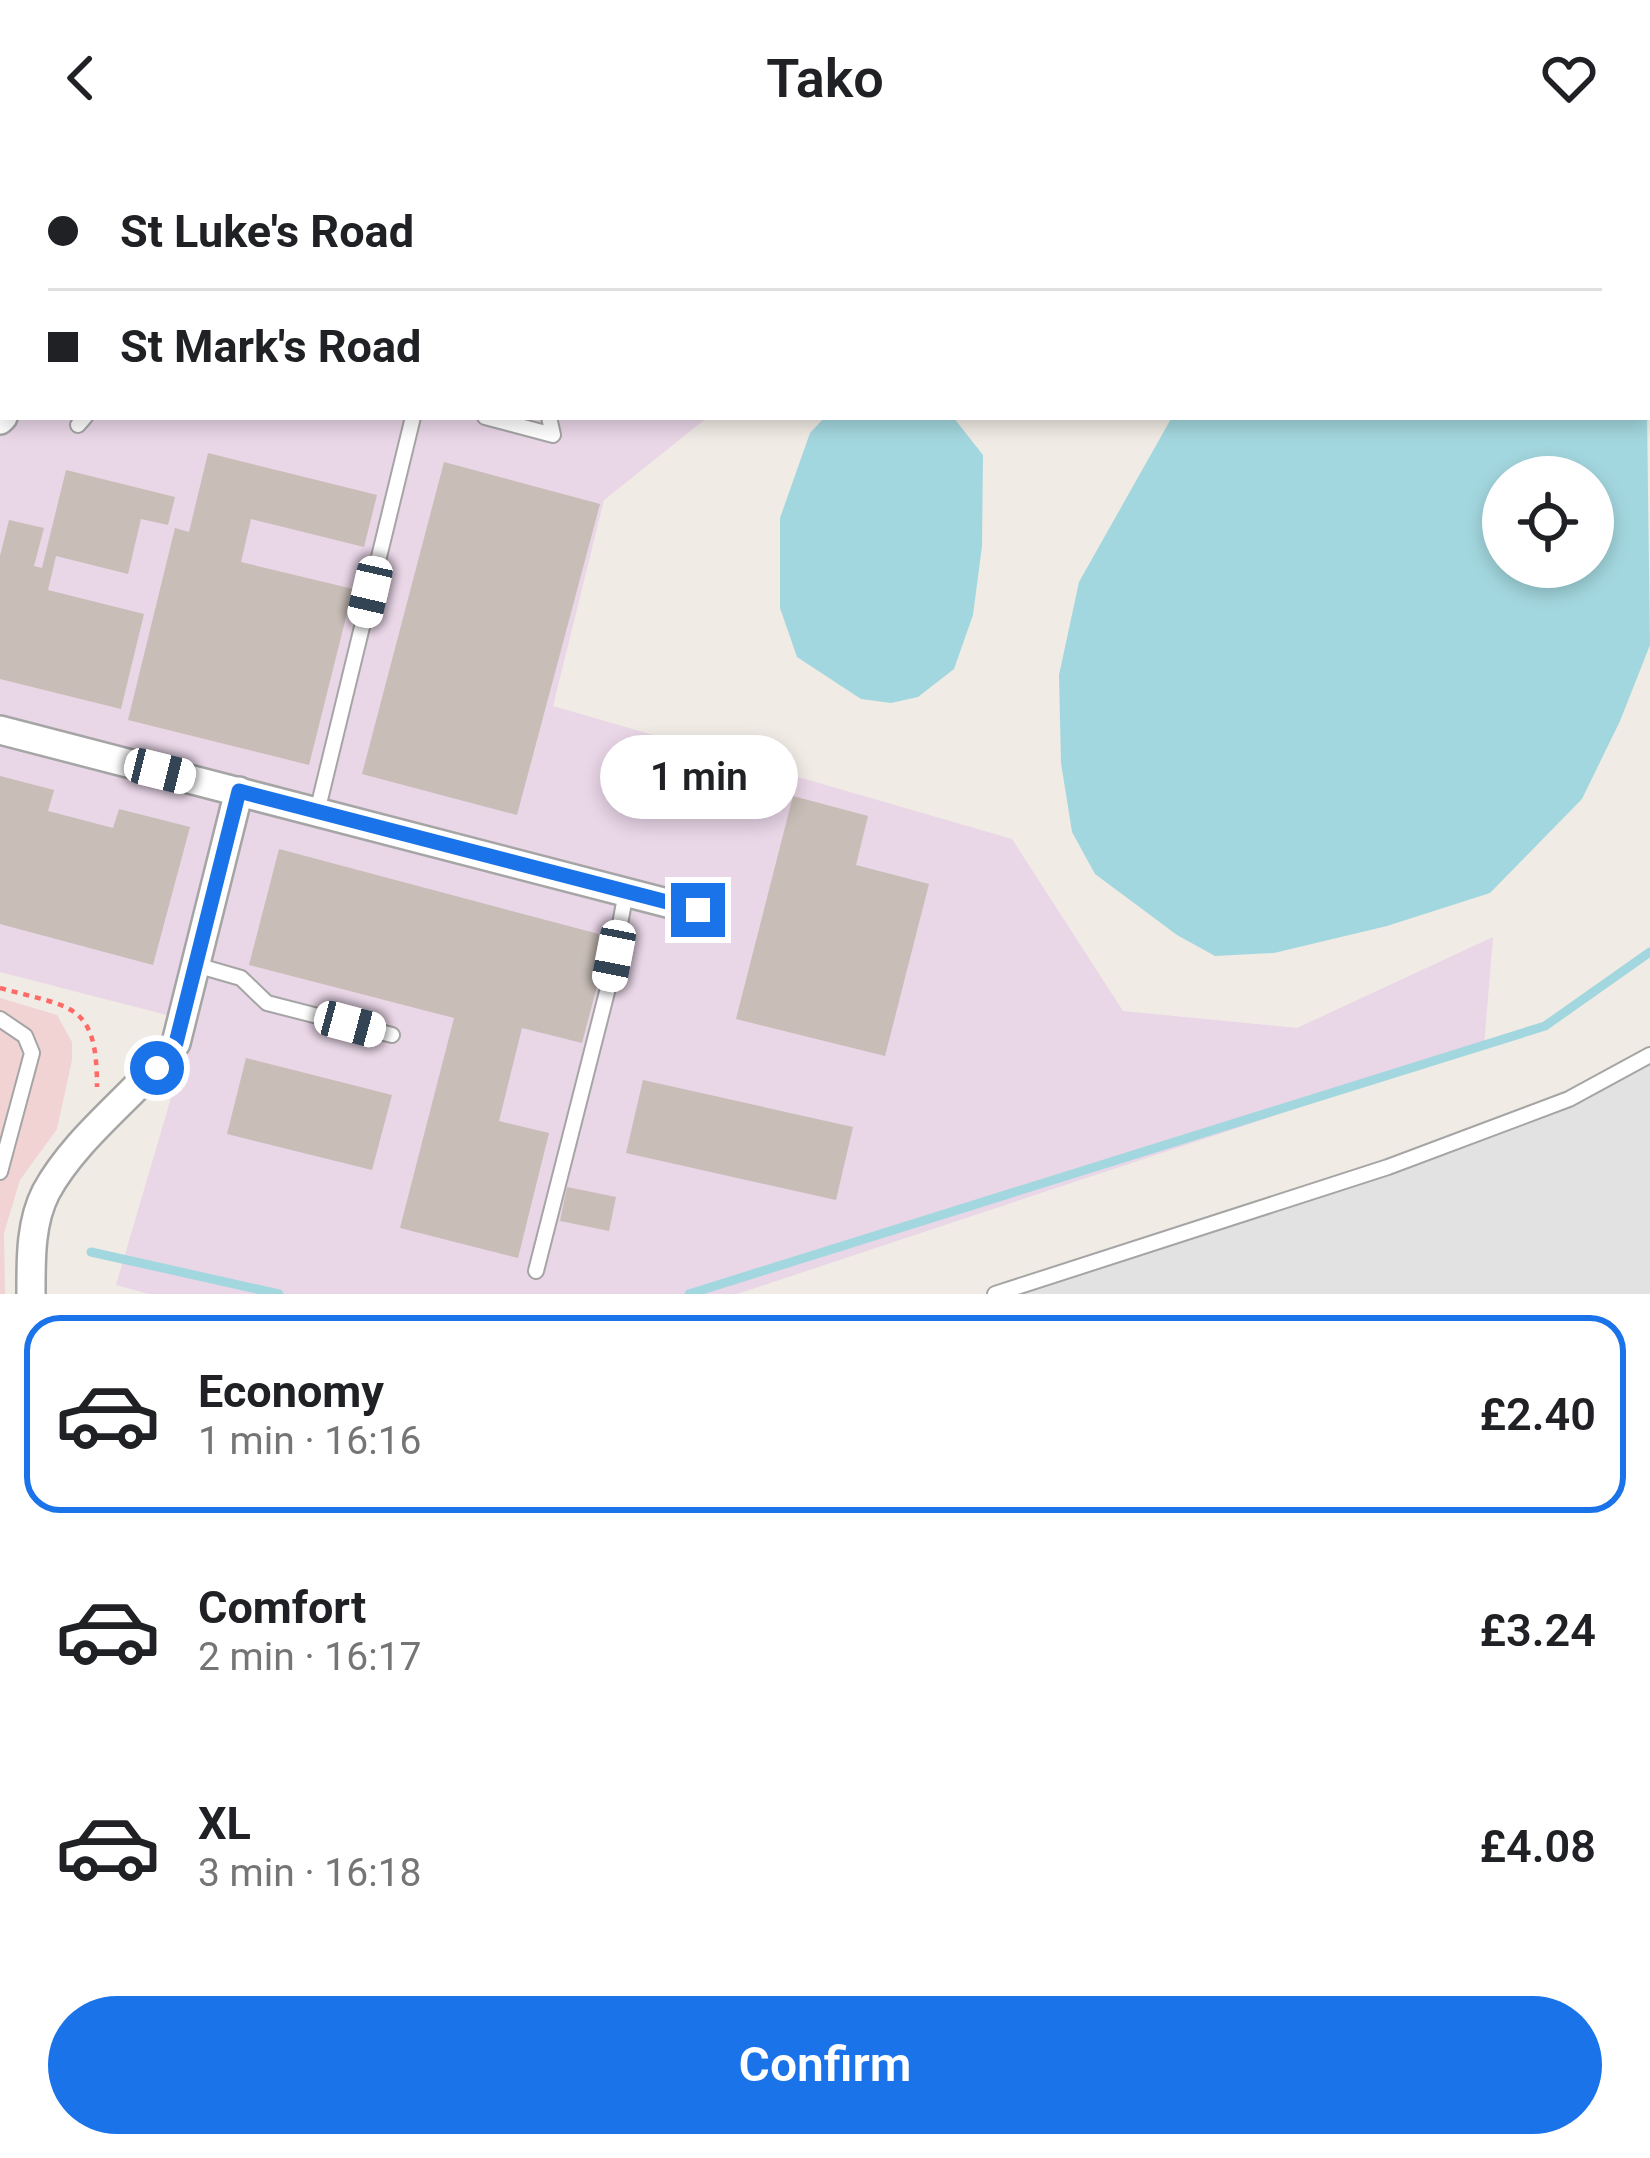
<!DOCTYPE html>
<html lang="en">
<head>
<meta charset="utf-8">
<style>
  :root { --surface:#fff; --page:#f6f6f6; --text:#202124; --muted:#757577; --line:#e0e0e0; --accent:#1a73e8 }
  body { margin:0; font-family:Roboto,sans-serif; background:var(--page); color:var(--text); height:100vh; display:flex; flex-direction:column; font-size:45px; white-space:nowrap }
  * { box-sizing:border-box; margin:0 }
  p { font-size:39px; color:var(--muted) }
  .icon { flex:none; width:66px; height:66px; fill:none; stroke:currentColor; stroke-width:2; stroke-linecap:round; stroke-linejoin:round }
  .map { position:relative; height:1138px; overflow:hidden }
  .details { display:flex; flex-direction:column; background:var(--surface); flex:1 }
  .details>* { flex:none }
  .hud { position:absolute; left:0px; top:0px; width:1650px; height:264px; box-shadow:0 6px 18px #0003; display:grid; align-content:center; height:264px; padding:0 48px; background:var(--surface) }
  .buttons { position:absolute; left:1482px; top:300px; display:grid; gap:24px }
  .buttons a { display:grid; place-items:center; width:132px; height:132px; border-radius:50%; background:var(--surface); box-shadow:0 6px 18px #0003; font-size:60px }
  .end { position:absolute; width:54px; height:54px; margin:-27px; border:15px solid #1a73e8; background:#fff; box-shadow:0 0 0 6px #fff }
  .from { border-radius:50% }
  .bubble { position:absolute; height:84px; border-radius:42px; background:var(--surface); box-shadow:0 6px 18px #0003; font-size:39px; font-weight:600; line-height:84px; text-align:center }
  .car { position:absolute; width:36px; height:72px; margin:-36px -18px; border-radius:15px; box-shadow:0 0 9px 3px #0007; background:linear-gradient(#fff 24%,#345 0 40%,#fff 0 76%,#345 0 86%,#fff 0) }
  .hud b { display:flex; align-items:center; gap:42px; height:114px; font-size:45px }
  .hud b+b { border-top:3px solid var(--line) }
  .hud i { width:30px; height:30px; background:var(--text) }
  ul { padding:21px 0 0; list-style:none }
  li { display:flex; align-items:center; gap:36px; height:198px; margin:0 24px 18px; padding:0 24px; border:6px solid transparent; border-radius:36px }
  li div { flex:1 }
  li b { display:block; font-size:45px }
  li em { font-style:normal; font-weight:600 }
  li.current { border-color:var(--accent) }
  li>.icon { width:108px; height:108px; stroke-width:1.5 }
  .cta { display:flex; gap:24px; margin-top:auto; padding:24px 48px }
  .cta a { flex:1; height:138px; border-radius:72px; background:var(--accent); color:#fff; font-size:48px; font-weight:600; line-height:138px; text-align:center }
  header { display:flex; justify-content:space-between; align-items:center; height:156px; padding:0 48px; background:var(--surface); font-size:54px; font-weight:600 }
  .map>svg:first-child { display:block }
</style>
</head>
<body>
<header><svg class="icon" aria-label="back" viewBox="0 0 24 24"><path d="M15 5l-7 7 7 7"/></svg>Tako<svg class="icon" aria-label="heart" viewBox="0 0 24 24"><path d="M12 20l-8-8c-3-5 5-10 8-4 3-6 11-1 8 4z"/></svg></header>
<div class="map">
<svg width="1650" height="1138" viewBox="0 0 1650 1138">
  <rect width="100%" height="100%" fill="#f0ebe4"/>
  <polygon fill="#f1d3d4" points="0,842 57,859 72,886 72,904 57,973 20,1024 4,1077 5,1138 0,1138"/>
  <polygon fill="#e9d6e7" points="0,0 1650,0 1647,151 1647,3 3,3 3,261 708,261 604,344 553,550 1012,683 1123,855 1297,872 1493,781 1484,890 737,1138 149,1138 116,1129 171,942 167,859 0,816"/>
  <polygon fill="#e2e2e2" points="1650,897 1650,1138 1019,1138 1587,944"/>
  <g fill="#a3d7df" fill-rule="evenodd">
    <path d="M 1647,256 L 1650,489 L 1620,565 L 1582,643 L 1490,737 L 1387,770 L 1274,797 L 1215,800 L 1177,779 L 1095,718 L 1072,676 L 1061,607 L 1059,519 L 1079,426 L 1172,261 L 1647,261 ZM 1503,321 L 1593,321 L 1593,411 L 1503,411 Z"/>
    <polygon points="825,261 953,261 983,299 982,390 973,459 954,513 918,541 891,547 861,543 797,501 780,452 780,362 810,277"/>
  </g>
  <g fill="none" stroke-linecap="round" stroke-linejoin="round">
    <g stroke="#a3d7df" stroke-width="9">
      <polyline points="91,1096 279,1138"/>
      <polyline points="689,1138 1545,870 1650,796"/>
    </g>
  </g>
  <g fill="#c8bdb7">
    <polygon points="208,297 377,339 364,391 251,363 241,406 353,433 309,609 128,564 175,372 189,376"/>
    <polygon points="444,306 600,348 517,659 362,618"/>
    <polygon points="66,314 175,341 168,369 141,363 128,418 56,400 48,434 144,458 121,553 0,523 0,400 9,364 44,372 34,410 42,412"/>
    <polygon points="0,620 54,634 48,655 113,672 119,653 190,671 153,809 0,768"/>
    <polygon points="793,640 868,660 856,709 929,728 885,900 736,863"/>
    <polygon points="279,693 610,781 582,887 522,872 499,965 549,977 518,1102 400,1072 454,862 249,809"/>
    <polygon points="246,902 392,939 372,1014 227,978"/>
    <polygon points="643,924 853,971 836,1044 626,997"/>
    <polygon points="567,1031 616,1041 609,1075 560,1065"/>
  </g>
  <g fill="none" stroke-linecap="round" stroke-linejoin="round">
    <g stroke="#a5a5a5" stroke-width="18">
      <g id="service">
        <polyline points="493,0 494,3"/>
        <polyline points="809,0 809,3"/>
        <polyline points="1031,0 1031,3"/>
        <polyline points="1624,0 1624,3"/>
        <polyline points="0,34 3,37"/>
        <polyline points="1647,83 1650,93"/>
        <polyline points="485,261 553,279 549,261"/>
        <polyline points="78,269 85,261"/>
        <polyline points="317,656 413,261"/>
        <polyline points="196,809 241,822 267,847 392,879"/>
        <polyline points="0,863 25,880 32,897 0,1016"/>
        <polyline points="536,1115 608,832 626,736"/>
        <polyline points="995,1138 1388,1011 1569,943 1650,899"/>
      </g>
    </g>
    <g stroke="#a5a5a5" stroke-width="32">
      <g id="minor">
        <polyline points="451,3 465,0"/>
        <polyline points="0,264 3,261"/>
        <polyline points="0,574 698,755"/>
        <path d="M 31,1138 C 31,1105 30,1067 46,1036 C 77,979 137,938 176,887 L 239,635"/>
      </g>
    </g>
    <path stroke="#ff6966" stroke-width="4.5" stroke-dasharray="6 6" stroke-linecap="butt" d="M 0,832 C 72,852 97,846 97,931"/>
    <use href="#service" stroke="#fff" stroke-width="14"/>
    <use href="#minor" stroke="#fff" stroke-width="27"/>
  </g>
  <g fill="none" stroke-linecap="round" stroke-linejoin="round">
    <polyline stroke="#1a73e8" stroke-width="15" points="157,912 176,887 239,635 698,754"/>
  </g>
</svg>
<div class="buttons">
<a><svg class="icon" aria-label="locate" viewBox="0 0 24 24"><circle cx="12" cy="12" r="6"/><path d="M12 2v4M12 18v4M2 12h4M18 12h4"/></svg></a>
</div>
<i class="end from" style="left:157px;top:912px"></i>
<i class="end" style="left:698px;top:754px"></i>
<div class="bubble" style="left:600px;top:579px;width:198px">1 min</div>
<i class="car" style="left:370px;top:436px;rotate:193deg"></i>
<i class="car" style="left:160px;top:615px;rotate:104deg"></i>
<i class="car" style="left:614px;top:800px;rotate:191deg"></i>
<i class="car" style="left:350px;top:868px;rotate:105deg"></i>
<div class="hud">
<b><i class="from"></i>St Luke's Road</b>
<b><i></i>St Mark's Road</b>
</div>
</div>
<section class="details">
<ul>
<li class="current"><svg class="icon" aria-label="car" viewBox="0 0 24 24"><path d="M5 17H2v-5l4-1 3-4h7l3 4 3 1v5h-3M9 17h6M6 11h13"/><circle cx="7" cy="17" r="2"/><circle cx="17" cy="17" r="2"/></svg><div><b>Economy</b><p>1 min · 16:16</p></div><em>£2.40</em></li>
<li><svg class="icon" aria-label="car" viewBox="0 0 24 24"><path d="M5 17H2v-5l4-1 3-4h7l3 4 3 1v5h-3M9 17h6M6 11h13"/><circle cx="7" cy="17" r="2"/><circle cx="17" cy="17" r="2"/></svg><div><b>Comfort</b><p>2 min · 16:17</p></div><em>£3.24</em></li>
<li><svg class="icon" aria-label="car" viewBox="0 0 24 24"><path d="M5 17H2v-5l4-1 3-4h7l3 4 3 1v5h-3M9 17h6M6 11h13"/><circle cx="7" cy="17" r="2"/><circle cx="17" cy="17" r="2"/></svg><div><b>XL</b><p>3 min · 16:18</p></div><em>£4.08</em></li>
</ul>
<div class="cta"><a>Confirm</a></div>
</section>
</body>
</html>
